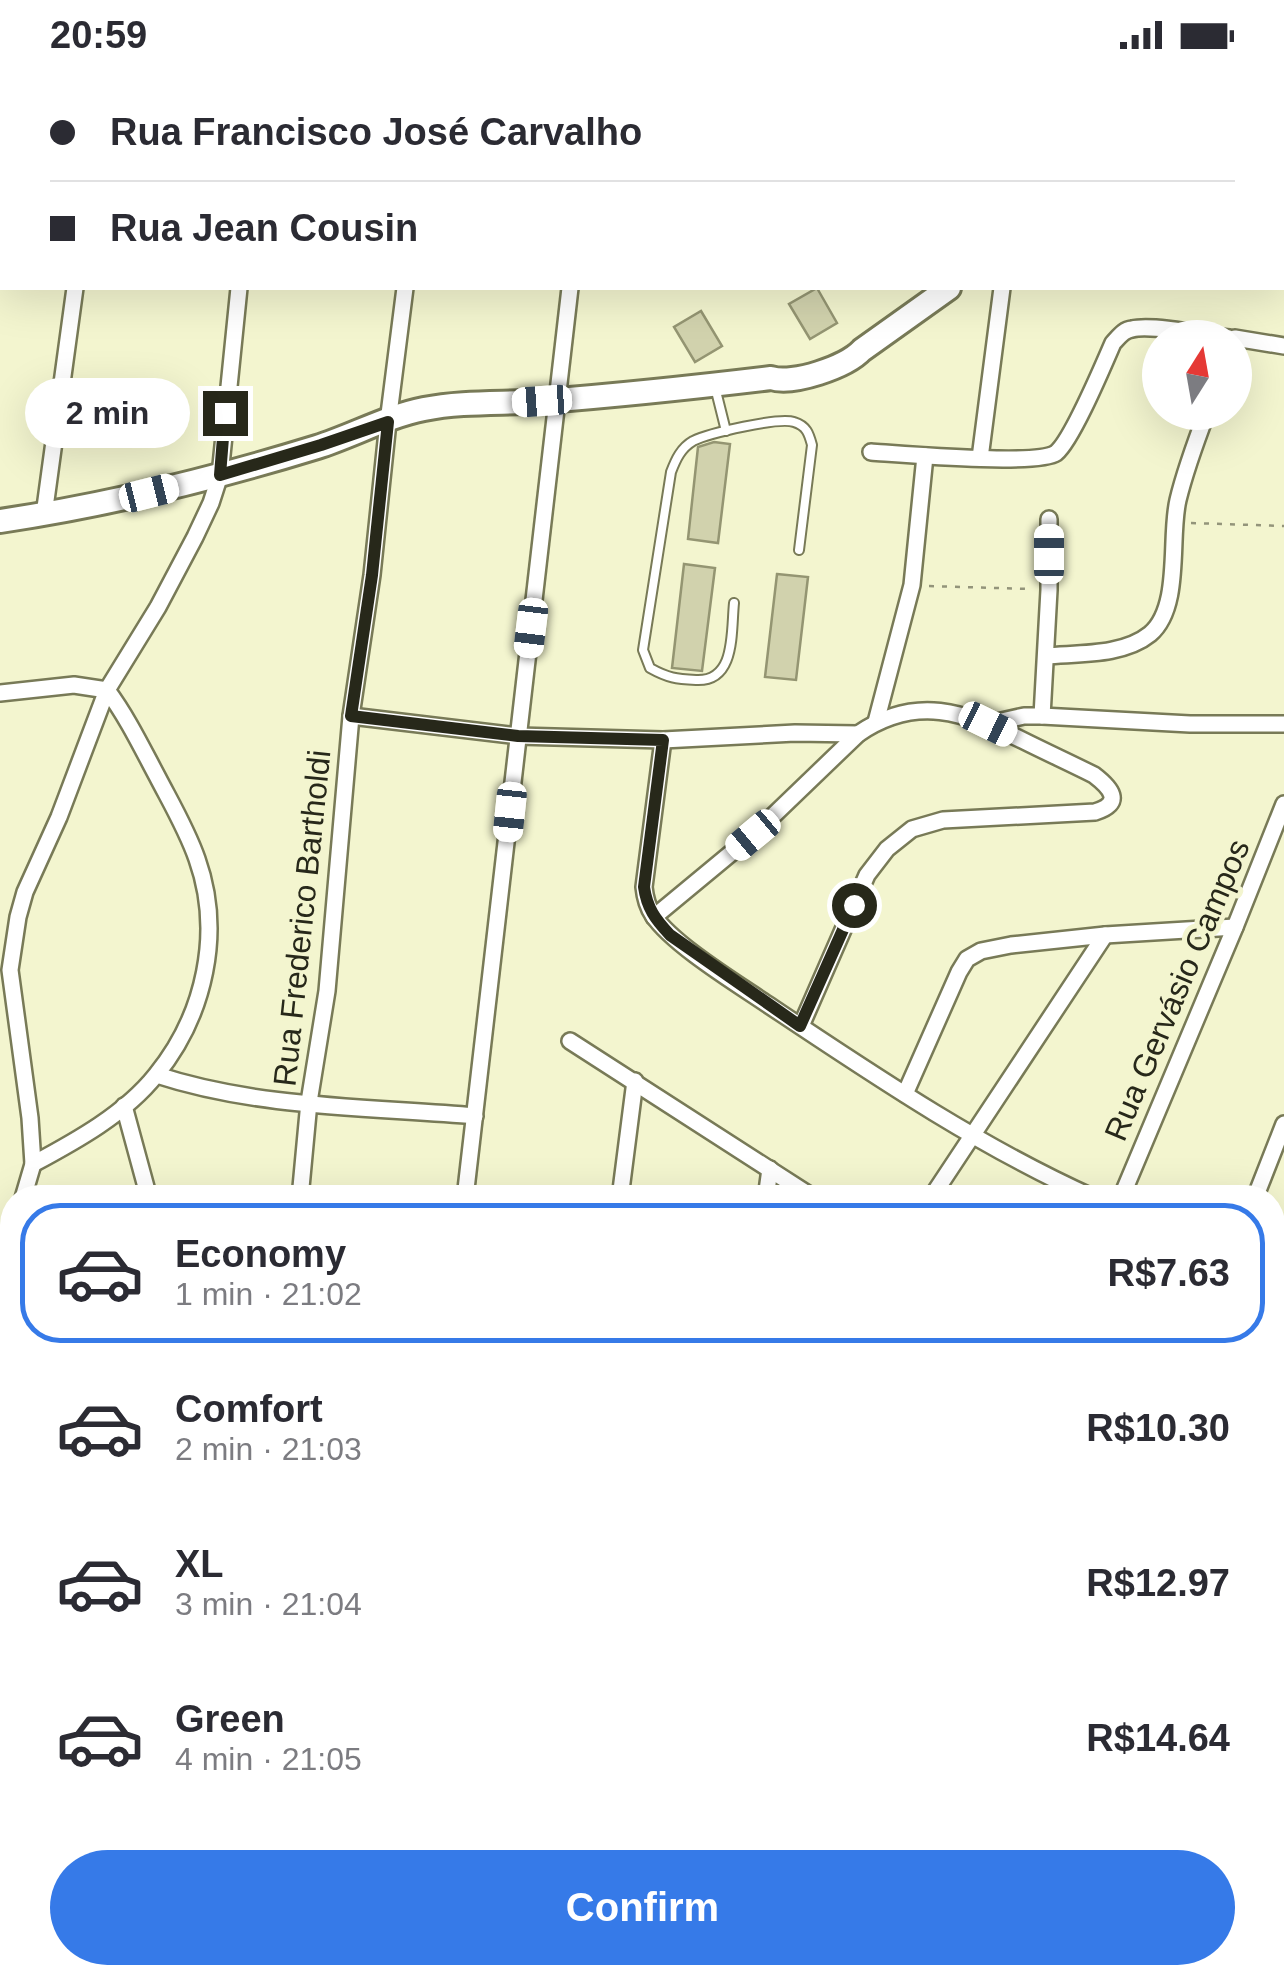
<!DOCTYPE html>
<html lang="en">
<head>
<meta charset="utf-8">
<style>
  :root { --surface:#fff; --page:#f7f7f7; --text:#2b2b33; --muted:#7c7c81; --line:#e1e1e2; --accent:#367ae8 }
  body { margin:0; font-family:Helvetica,sans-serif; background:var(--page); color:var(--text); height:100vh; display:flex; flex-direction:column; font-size:38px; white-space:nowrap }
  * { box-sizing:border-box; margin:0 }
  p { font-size:32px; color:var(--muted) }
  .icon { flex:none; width:55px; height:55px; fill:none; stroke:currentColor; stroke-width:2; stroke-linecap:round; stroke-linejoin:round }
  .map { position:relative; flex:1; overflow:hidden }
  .drawer { position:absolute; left:0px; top:1115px; width:1285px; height:800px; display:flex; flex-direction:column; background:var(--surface); border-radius:40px 40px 0 0; box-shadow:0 10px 40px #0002 }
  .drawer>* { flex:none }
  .guide { position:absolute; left:0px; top:0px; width:1285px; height:220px; box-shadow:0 10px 40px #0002; display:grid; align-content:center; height:220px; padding:0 50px; background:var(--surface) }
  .needle { width:65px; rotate:11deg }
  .buttons { position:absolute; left:1142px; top:250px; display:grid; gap:20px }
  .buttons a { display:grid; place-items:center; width:110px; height:110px; border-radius:50%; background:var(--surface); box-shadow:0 10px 40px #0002; font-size:50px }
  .end { position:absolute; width:45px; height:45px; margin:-22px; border:12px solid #27281a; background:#fff; box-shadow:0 0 0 5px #fff }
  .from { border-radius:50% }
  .bubble { position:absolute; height:70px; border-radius:35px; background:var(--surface); box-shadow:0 10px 40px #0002; font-size:32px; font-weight:600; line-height:70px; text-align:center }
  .car { position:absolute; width:30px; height:60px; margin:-30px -15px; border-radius:12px; box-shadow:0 0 8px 2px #0007; background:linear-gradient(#fff 24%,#345 0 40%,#fff 0 76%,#345 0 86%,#fff 0) }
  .guide b { display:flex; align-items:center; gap:35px; height:95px; font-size:38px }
  .guide b+b { border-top:2px solid var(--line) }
  .guide i { width:25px; height:25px; background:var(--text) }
  ul { padding:18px 0 0; list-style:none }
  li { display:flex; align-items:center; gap:30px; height:140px; margin:0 20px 15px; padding:0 30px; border:5px solid transparent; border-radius:40px }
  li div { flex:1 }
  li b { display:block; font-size:38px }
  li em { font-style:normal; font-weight:600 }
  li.on { border-color:var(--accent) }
  li>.icon { width:90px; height:90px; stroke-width:1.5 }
  .action { display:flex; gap:20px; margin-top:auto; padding:20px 50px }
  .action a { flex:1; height:115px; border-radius:60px; background:var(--accent); color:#fff; font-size:40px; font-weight:600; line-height:115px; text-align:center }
  .status { display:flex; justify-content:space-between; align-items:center; height:70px; padding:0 50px; background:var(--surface); direction:ltr }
  .status svg { height:28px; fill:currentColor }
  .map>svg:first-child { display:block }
</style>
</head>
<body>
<div class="status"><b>20:59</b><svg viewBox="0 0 49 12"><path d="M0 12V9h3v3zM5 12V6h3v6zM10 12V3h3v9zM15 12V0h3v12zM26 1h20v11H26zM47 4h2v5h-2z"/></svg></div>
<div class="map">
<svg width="1284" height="1915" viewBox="0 0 1284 1915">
  <rect width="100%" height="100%" fill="#f3f5cf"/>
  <polygon fill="#e7e9bb" points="1273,1274 1284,1279 1284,1426 1273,1421"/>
  <polygon fill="#d0d189" points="970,1903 970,1902 1071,1903 1066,1915 964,1915"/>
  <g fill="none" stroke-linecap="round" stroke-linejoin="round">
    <g stroke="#a7a95b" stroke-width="5">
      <polyline points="0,1787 12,1794"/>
      <polyline points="122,1902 125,1907 145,1902"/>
      <polyline points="219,1902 243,1915"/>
    </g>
  </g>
  <g fill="#d1d2ad" stroke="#949572" stroke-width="2.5">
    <polygon points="817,218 837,253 810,269 789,234"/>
    <polygon points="701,241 722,276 695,292 674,257"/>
    <polygon points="714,372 730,374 718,473 688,469 698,377"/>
    <polygon points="684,494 715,498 702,601 672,598"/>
    <polygon points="777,504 808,507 796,610 765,607"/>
  </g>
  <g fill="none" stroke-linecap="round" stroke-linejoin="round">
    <g stroke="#787a57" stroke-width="12">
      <g id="lane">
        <polyline points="1273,2 1274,0"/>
        <polyline points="715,317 726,361"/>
        <path d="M 734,533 C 731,562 736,612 696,610 C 676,609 668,608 650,598 L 643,580 L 671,402 C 676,389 681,378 693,371 C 709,363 779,347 794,352 C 807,356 809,364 812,375 L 799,480"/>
        <polyline points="26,1915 31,1902"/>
      </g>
    </g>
    <g stroke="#787a57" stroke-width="20">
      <g id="street">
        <polyline points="102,0 102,2"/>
        <polyline points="231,0 232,2"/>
        <polyline points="903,0 903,2"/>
        <polyline points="347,2 355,0"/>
        <polyline points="428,2 428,0"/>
        <polyline points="975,2 978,0"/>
        <polyline points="0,87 2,97"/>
        <polyline points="0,110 2,110"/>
        <polyline points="1235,268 1284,276"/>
        <path d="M 871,382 C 901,384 1037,396 1056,383 C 1072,370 1103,296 1113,273 C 1119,267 1123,260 1132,259 C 1151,254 1207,265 1229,268"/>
        <polyline points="980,388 1002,218"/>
        <polyline points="44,445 75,218"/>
        <path d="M 1046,586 C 1078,583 1123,586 1150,564 C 1182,537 1169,467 1178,430 C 1185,401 1196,371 1207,342"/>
        <path d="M 0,623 L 74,615 L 107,620 C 127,647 141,676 157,706 C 171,733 187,760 197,789 C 223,862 205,945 156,1005 C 125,1044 76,1071 33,1094"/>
        <polyline points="351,646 518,666 663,670 795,663 858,664"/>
        <polyline points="1042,646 1049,520 1049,449"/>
        <polyline points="876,652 912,515 925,386"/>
        <polyline points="988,654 1024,646 1042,646 1190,654 1284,654"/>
        <path d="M 663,670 L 644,817 C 645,827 647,836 653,845 C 672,874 736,913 767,934 C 872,1004 978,1076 1094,1128"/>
        <path d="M 654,847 L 753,765 L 858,664 C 916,624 964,642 1022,670 C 1046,682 1070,693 1094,705 C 1111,718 1124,733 1095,742 L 943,750 L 912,759 L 887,779 L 867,805 L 801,956"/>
        <polyline points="570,971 814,1128"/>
        <path d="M 157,1005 C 258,1038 369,1037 475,1046"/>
        <polyline points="905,1024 959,902 967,889 981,881 1011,875 1105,865 1235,857"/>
        <polyline points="124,1036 149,1128"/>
        <polyline points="23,1128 33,1094 30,1048 10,900 18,847 25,822 59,747 107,620 158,537 195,467 211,433 220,405 239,218"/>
        <polyline points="300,1128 309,1032 327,921 351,646 372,505 388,352 405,218"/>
        <polyline points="465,1128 570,218"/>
        <polyline points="620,1128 635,1011"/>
        <polyline points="766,1128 770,1099"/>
        <polyline points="931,1128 1105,865"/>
        <polyline points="1121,1128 1235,857 1284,734"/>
        <polyline points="1255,1128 1284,1054"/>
        <polyline points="0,1192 12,1158"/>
        <polyline points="1272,1204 1284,1209"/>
        <polyline points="0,1345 12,1348"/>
        <polyline points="0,1881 12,1885"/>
        <polyline points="56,1902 78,1915"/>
        <polyline points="698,1902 702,1915"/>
        <polyline points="248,1915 255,1902"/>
        <polyline points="817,1915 822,1902"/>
        <polyline points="948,1915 954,1902"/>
        <polyline points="1086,1915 1091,1902"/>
        <polyline points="1157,1915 1162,1902"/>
      </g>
    </g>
    <g stroke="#787a57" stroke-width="28">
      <g id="secondary">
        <polyline points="1196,2 1198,0"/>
        <path d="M 0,451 C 108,435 213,409 317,377 C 352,366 388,346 424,339 C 464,331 505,334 545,331 C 620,325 696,317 771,308 C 793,315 846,297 862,280 L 949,218"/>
      </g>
    </g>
    <g stroke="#93947a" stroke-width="2.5" stroke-dasharray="5 8" stroke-linecap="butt">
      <polyline points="0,174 2,173"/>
      <polyline points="1191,453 1284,456"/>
      <polyline points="929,516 1031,519"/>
      <polyline points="0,1404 8,1361"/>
    </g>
    <use href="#lane" stroke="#fff" stroke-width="8"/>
    <use href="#street" stroke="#fff" stroke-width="15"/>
    <use href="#secondary" stroke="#fff" stroke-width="22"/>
  </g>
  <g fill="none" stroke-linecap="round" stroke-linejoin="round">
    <path stroke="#27281a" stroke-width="12" d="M 225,343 L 220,405 L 321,375 L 388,352 L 372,505 L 351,646 L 518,666 L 663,670 L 644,817 C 647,838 655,849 670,865 L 800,956 L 854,835"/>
  </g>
  <g text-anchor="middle" stroke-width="10" stroke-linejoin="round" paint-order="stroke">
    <g font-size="32" fill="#27281a" stroke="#f3f5cf">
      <text transform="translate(302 848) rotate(-84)" y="11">Rua Frederico Bartholdi</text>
      <text transform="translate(1177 920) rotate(-67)" y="11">Rua Gervásio Campos</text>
    </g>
  </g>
</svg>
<div class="buttons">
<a><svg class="needle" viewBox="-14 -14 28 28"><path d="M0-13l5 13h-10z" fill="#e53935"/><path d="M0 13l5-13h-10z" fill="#7c7c81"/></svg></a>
</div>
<i class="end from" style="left:854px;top:835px"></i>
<i class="end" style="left:225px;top:343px"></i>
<div class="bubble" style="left:25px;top:308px;width:165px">2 min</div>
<i class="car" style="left:542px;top:331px;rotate:266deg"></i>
<i class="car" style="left:149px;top:423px;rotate:76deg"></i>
<i class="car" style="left:1049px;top:484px;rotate:0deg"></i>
<i class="car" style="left:531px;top:558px;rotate:187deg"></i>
<i class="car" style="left:988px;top:654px;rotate:116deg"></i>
<i class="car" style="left:510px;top:742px;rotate:186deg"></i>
<i class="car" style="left:753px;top:765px;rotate:230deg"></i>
<div class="guide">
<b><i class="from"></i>Rua Francisco José Carvalho</b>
<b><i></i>Rua Jean Cousin</b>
</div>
<section class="drawer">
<ul>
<li class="on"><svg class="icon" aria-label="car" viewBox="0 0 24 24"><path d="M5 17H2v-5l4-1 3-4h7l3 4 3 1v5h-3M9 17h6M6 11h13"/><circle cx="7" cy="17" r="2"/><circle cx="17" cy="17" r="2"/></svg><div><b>Economy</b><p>1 min · 21:02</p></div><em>R$7.63</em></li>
<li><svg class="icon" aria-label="car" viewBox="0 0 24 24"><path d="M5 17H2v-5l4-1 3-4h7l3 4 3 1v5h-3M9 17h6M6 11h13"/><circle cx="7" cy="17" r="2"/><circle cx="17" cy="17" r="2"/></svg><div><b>Comfort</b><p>2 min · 21:03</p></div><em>R$10.30</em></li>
<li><svg class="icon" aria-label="car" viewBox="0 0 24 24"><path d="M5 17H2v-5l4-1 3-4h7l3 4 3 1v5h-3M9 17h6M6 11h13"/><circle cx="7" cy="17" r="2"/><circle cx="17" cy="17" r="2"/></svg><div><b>XL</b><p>3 min · 21:04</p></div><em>R$12.97</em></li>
<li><svg class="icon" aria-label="car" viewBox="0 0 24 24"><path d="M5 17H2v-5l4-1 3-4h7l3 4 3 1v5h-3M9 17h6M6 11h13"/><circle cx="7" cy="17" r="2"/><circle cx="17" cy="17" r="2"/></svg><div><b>Green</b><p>4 min · 21:05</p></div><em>R$14.64</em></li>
</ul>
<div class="action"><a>Confirm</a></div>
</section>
</div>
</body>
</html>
